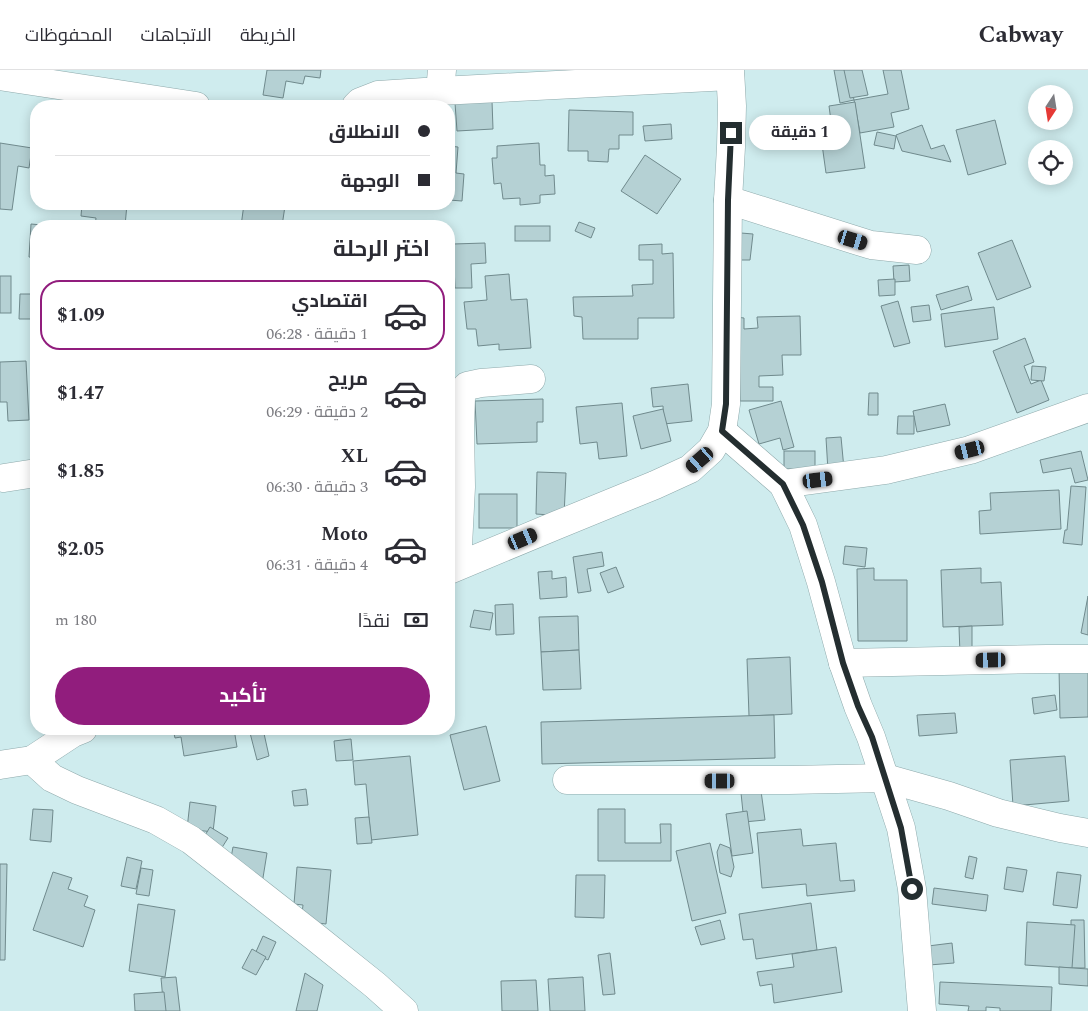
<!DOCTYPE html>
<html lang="ar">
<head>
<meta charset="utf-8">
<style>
  :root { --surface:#fff; --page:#f2f2f3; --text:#2b2b33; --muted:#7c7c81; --line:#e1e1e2; --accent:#911d7d }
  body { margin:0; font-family:Spectral,Cairo,serif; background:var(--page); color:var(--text); direction:rtl; height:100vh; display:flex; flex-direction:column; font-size:19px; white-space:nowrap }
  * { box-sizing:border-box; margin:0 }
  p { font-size:16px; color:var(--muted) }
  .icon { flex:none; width:28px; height:28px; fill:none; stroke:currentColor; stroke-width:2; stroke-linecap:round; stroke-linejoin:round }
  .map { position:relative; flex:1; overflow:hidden; direction:ltr }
  .panel { position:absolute; left:30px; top:150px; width:425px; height:515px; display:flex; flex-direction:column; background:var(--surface); border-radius:20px; box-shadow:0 2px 12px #0003; direction:rtl }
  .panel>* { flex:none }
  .guide { position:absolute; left:30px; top:30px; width:425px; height:110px; border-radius:20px; box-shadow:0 2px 12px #0003; direction:rtl; display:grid; align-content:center; height:110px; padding:0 25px; background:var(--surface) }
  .needle { width:32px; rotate:192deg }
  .buttons { position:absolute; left:1028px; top:15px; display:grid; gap:10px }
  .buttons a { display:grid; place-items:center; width:45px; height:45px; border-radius:50%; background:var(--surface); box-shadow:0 2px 12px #0003; font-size:25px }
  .end { position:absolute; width:22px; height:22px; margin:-11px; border:6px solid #242e30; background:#fff; box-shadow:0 0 0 2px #fff }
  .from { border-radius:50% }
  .bubble { position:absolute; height:35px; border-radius:18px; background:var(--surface); box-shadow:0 2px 12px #0003; font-size:16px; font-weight:700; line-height:35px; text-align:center; direction:rtl }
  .car { position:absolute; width:15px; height:30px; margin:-15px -8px; border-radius:6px; box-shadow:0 0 4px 1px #0007; background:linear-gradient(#222 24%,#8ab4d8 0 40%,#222 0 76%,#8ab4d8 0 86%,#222 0) }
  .guide b { display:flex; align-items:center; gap:18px; height:48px; font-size:19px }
  .guide b+b { border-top:1px solid var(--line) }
  .guide i { width:12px; height:12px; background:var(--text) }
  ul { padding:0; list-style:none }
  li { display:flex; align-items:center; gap:15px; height:70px; margin:0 10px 8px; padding:0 15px; border:2px solid transparent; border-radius:20px }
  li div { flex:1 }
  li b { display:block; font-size:19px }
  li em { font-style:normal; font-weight:700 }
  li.selected { border-color:var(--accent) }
  li>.icon { width:45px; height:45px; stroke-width:1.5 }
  h2 { padding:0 25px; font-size:22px; line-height:60px }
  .pay { display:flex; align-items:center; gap:12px; height:55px; padding:0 25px; font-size:19px }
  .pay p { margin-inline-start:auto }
  .action { display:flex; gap:10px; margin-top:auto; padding:10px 25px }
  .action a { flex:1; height:58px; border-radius:30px; background:var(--accent); color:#fff; font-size:20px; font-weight:700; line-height:58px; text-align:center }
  header { display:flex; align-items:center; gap:30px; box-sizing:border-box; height:70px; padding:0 25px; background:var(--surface); border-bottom:1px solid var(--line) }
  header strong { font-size:24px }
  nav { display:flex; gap:28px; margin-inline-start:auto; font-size:18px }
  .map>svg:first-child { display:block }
</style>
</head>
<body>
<header>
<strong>Cabway</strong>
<nav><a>الخريطة</a><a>الاتجاهات</a><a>المحفوظات</a></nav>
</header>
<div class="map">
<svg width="1088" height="941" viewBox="0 0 1088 941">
  <rect width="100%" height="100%" fill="#cfecee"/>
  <g fill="#b5d1d4" stroke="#708a8d">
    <polygon points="267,0 321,0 320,8 305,6 303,14 286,11 283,28 263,25"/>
    <polygon points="834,0 848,0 854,30 840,33"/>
    <polygon points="844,0 862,0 868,25 850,28"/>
    <polygon points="883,0 901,0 909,39 891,43 894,57 860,63 854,30 888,24"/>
    <polygon points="492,31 493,59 457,61 455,33"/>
    <polygon points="855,32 865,98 826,103 821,67 833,66 829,36"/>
    <polygon points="569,40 633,42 633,65 619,65 619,79 609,79 608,92 588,91 588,81 568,81"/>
    <polygon points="995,50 1006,94 968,105 956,60"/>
    <polygon points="671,54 672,69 645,71 643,56"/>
    <polygon points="922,55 931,79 944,75 951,92 902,81 896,65"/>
    <polygon points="877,62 896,66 894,79 874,75"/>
    <polygon points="0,73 32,78 29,98 18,96 12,140 0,139"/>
    <polygon points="539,73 540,95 545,95 545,106 554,105 555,124 540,125 540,133 520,135 520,128 503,129 501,113 494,114 492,88 497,88 497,76"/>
    <polygon points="449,76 458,77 456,103 464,104 462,131 449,130"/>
    <polygon points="645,85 681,109 657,144 621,121"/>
    <polygon points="82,134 127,134 125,156 95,156 96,148 81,146"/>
    <polygon points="244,134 271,134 285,136 282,156 241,156"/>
    <polygon points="579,152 595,158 591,168 575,161"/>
    <polygon points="31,154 53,156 36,156 36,188 29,187"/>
    <rect x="515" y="156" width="35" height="15"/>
    <polygon points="741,163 753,164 750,190 738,190"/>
    <polygon points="1012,170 1031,217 997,230 978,183"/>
    <polygon points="485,173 486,193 471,194 472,218 455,218 453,174"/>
    <polygon points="662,174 662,184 673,183 674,248 638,248 638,269 583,269 582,247 574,246 573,227 633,226 632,215 653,214 653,190 639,190 639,175"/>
    <polygon points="909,195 910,211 894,212 893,196"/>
    <polygon points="509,204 511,230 527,229 531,278 499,280 499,274 478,276 476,259 467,259 464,232 487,230 485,206"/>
    <rect x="0" y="206" width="11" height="37"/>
    <polygon points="895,209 895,225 879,226 878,210"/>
    <polygon points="968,216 972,230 941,240 936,225"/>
    <polygon points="20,224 36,224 36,249 19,249"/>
    <polygon points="898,231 910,273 894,277 881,236"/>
    <polygon points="929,235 931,250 913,252 911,237"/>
    <polygon points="994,237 998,269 945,277 941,244"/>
    <polygon points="800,246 801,285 782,285 783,305 759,306 759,317 773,317 773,331 740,331 739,272 736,247 744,248 744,259 758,258 757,247"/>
    <polygon points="1025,268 1034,292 1024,296 1031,314 1041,310 1049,330 1017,343 993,281"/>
    <polygon points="26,291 29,350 8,351 7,332 0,332 0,292"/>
    <polygon points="1032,296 1046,297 1044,311 1031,310"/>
    <polygon points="688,314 692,351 664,354 663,336 653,337 651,318"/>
    <polygon points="869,323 878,323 878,345 868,345"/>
    <polygon points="543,329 543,352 537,352 537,372 477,374 475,331"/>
    <polygon points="781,331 794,377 783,380 780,368 759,374 749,340"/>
    <polygon points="622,333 627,386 599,389 597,372 580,374 576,337"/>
    <polygon points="945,334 950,355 917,362 913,341"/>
    <polygon points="663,339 671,371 641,379 633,346"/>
    <polygon points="898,346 914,346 914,364 897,364"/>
    <polygon points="841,367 844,399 828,401 826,368"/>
    <rect x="784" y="381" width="31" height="18"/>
    <polygon points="1081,381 1088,410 1075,413 1071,398 1043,403 1040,390"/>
    <polygon points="537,402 566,403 564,446 536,444"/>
    <polygon points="1071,416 1086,417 1082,475 1063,473 1065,460 1067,460"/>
    <polygon points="1059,420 1061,459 980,464 979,441 991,440 990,423"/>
    <rect x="479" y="424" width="38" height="34"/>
    <polygon points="845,476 867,478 865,497 843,494"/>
    <polygon points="602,482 604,496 587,499 591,521 578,523 573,487"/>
    <polygon points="616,497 624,517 608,523 600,503"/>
    <polygon points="874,498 874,510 907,510 907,571 858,571 857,499"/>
    <polygon points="981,498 981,513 1001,512 1003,555 943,557 941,500"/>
    <polygon points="552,501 552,509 566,507 567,527 540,529 538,502"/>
    <polygon points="1088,526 1088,565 1081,563"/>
    <polygon points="513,534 514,564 496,565 495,535"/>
    <polygon points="474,540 493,543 490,560 470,557"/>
    <polygon points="578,546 579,580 541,582 539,547"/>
    <polygon points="972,556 972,584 960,584 959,557"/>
    <polygon points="579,580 581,619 543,620 541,582"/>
    <polygon points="790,587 792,644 749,646 747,589"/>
    <polygon points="1088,597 1088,647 1060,648 1059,598"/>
    <polygon points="1055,625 1057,640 1034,644 1032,628"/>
    <polygon points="955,643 957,663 919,666 917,645"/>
    <polygon points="774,645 775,688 542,694 541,652"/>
    <polygon points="486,656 500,711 464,720 450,665"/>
    <polygon points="173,659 234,659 237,677 184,686 181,667 175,668"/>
    <polygon points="249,659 263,659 269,686 257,690"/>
    <polygon points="351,669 353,690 336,691 334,671"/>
    <polygon points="410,686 418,765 371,770 366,714 355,715 353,691"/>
    <polygon points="1065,686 1069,731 1013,736 1010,690"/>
    <polygon points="306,719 308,735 294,736 292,721"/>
    <polygon points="761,721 765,750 744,752 741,723"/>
    <polygon points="190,732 216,736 213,762 187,759"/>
    <polygon points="33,739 53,740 51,772 30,770"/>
    <polygon points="598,739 625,739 625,773 661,773 660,754 671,754 671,791 598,791"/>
    <polygon points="747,741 753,783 732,786 726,744"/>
    <polygon points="369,747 372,773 357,774 355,748"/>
    <polygon points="210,757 228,768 216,787 198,777"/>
    <polygon points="801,759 803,776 836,773 840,811 854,810 855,821 807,826 806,814 762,818 757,763"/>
    <polygon points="710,773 726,843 692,851 676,781"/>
    <polygon points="720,774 730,778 734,797 731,807 720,803 717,782"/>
    <polygon points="233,777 267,783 261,820 228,804"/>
    <polygon points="969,786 977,788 973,809 965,807"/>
    <polygon points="127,787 142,791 136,819 121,816"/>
    <polygon points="0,794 7,794 5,890 0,890"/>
    <polygon points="297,797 331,800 326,854 301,851 303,835 294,834"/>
    <polygon points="1007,797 1027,800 1023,822 1004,819"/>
    <polygon points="141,798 153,800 149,826 136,824"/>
    <polygon points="53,802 72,808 68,819 88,826 84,836 95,840 83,877 33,860"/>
    <polygon points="1057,802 1081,805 1077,838 1053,835"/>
    <polygon points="576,805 605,805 604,848 575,847"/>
    <polygon points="934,818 988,825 986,841 932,834"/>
    <polygon points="811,833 817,880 756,889 753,869 743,870 739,844"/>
    <polygon points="138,834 175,840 165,907 129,901"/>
    <polygon points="720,850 725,869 701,875 695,857"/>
    <polygon points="1071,850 1084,850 1085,898 1071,898"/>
    <polygon points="1027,852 1075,855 1072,898 1025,895"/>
    <polygon points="263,866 276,872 268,890 255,884"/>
    <polygon points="952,873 954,893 929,895 928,876"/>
    <polygon points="836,877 842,922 774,933 772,914 760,916 757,902 794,897 792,884"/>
    <polygon points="252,879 266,887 256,905 242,898"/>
    <polygon points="610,883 615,924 603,925 598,885"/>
    <polygon points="1059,897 1088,899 1088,916 1059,914"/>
    <polygon points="305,903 323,915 317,941 296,941"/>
    <polygon points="176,907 180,941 164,941 161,908"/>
    <polygon points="583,907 585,941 550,941 548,909"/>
    <polygon points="536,910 538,941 502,941 501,911"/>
    <polygon points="940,912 1052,917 1051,941 1000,941 1000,938 986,937 986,941 968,941 969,936 939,934"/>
    <polygon points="164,922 166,941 135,941 134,924"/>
  </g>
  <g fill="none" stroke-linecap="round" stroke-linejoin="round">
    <g stroke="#8ea9ab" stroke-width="29">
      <g id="minor">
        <polyline points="0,6 196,36"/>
        <polyline points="440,21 730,6"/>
        <polyline points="356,36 360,32 378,25 440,21 442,0"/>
        <polyline points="728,130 871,175 917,180"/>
        <polyline points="722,361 783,414 803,455 821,512 843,593 858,636 871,667 901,758 912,819 922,941"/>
        <polyline points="4,408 36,403"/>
        <polyline points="783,414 886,400 970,380 1088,338"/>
        <polyline points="457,496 461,417 460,357 461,328 462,322 467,316 481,313 531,309"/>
        <polyline points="449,500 557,455 655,415 690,399 711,380 722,361 726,334 728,130 731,77 732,36 730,0"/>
        <polyline points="843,593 1047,589 1088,589"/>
        <polyline points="32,690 52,708 77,720 156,750 191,770 315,867 375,915 404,941"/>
        <polyline points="0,695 32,690 73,663 83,659"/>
        <polyline points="567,710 789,710 885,708 949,726 998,743 1060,758 1088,763"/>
      </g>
    </g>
    <use href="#minor" stroke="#fff" stroke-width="28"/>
  </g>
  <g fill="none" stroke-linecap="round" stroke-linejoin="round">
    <polyline stroke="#242e30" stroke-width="6" points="731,63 728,130 726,334 722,361 783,414 803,455 822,512 843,593 858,636 872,667 901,758 912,819"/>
  </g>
</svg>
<div class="buttons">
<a><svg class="needle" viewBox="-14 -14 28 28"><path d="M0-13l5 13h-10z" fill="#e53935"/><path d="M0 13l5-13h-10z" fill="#7c7c81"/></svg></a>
<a><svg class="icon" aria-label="locate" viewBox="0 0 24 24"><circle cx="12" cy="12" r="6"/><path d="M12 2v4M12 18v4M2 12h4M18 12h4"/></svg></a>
</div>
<i class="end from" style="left:912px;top:819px"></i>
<i class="end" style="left:731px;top:63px"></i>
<div class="bubble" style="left:749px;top:45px;width:102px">1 دقيقة</div>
<i class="car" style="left:853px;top:170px;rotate:107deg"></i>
<i class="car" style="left:970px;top:380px;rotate:256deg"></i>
<i class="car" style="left:700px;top:390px;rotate:229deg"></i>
<i class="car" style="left:818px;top:410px;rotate:83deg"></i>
<i class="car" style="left:523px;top:469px;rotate:67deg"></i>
<i class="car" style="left:991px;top:590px;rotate:269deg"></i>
<i class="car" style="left:720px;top:711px;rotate:270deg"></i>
<div class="guide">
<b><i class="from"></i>الانطلاق</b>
<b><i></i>الوجهة</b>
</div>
<section class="panel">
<h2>اختر الرحلة</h2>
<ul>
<li class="selected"><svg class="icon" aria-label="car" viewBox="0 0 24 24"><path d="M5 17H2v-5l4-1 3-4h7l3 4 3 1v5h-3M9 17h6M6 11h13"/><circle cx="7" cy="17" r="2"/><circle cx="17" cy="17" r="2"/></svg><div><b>اقتصادي</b><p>1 دقيقة · 06:28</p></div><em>$1.09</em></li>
<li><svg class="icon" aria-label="car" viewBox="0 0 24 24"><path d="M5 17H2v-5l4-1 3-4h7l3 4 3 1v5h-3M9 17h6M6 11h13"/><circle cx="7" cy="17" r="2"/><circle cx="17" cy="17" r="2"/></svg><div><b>مريح</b><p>2 دقيقة · 06:29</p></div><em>$1.47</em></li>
<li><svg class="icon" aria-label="car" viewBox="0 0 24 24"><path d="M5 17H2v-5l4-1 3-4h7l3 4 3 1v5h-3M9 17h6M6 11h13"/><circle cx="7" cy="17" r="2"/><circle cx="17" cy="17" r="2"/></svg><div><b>XL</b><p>3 دقيقة · 06:30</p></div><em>$1.85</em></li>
<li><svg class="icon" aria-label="car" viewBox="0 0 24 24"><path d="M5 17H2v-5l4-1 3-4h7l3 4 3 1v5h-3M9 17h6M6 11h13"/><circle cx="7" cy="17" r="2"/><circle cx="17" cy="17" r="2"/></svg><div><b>Moto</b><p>4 دقيقة · 06:31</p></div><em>$2.05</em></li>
</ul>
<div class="pay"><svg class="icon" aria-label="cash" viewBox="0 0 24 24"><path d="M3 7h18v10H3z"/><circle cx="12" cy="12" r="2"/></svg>نقدًا<p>180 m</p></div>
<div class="action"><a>تأكيد</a></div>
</section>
</div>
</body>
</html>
